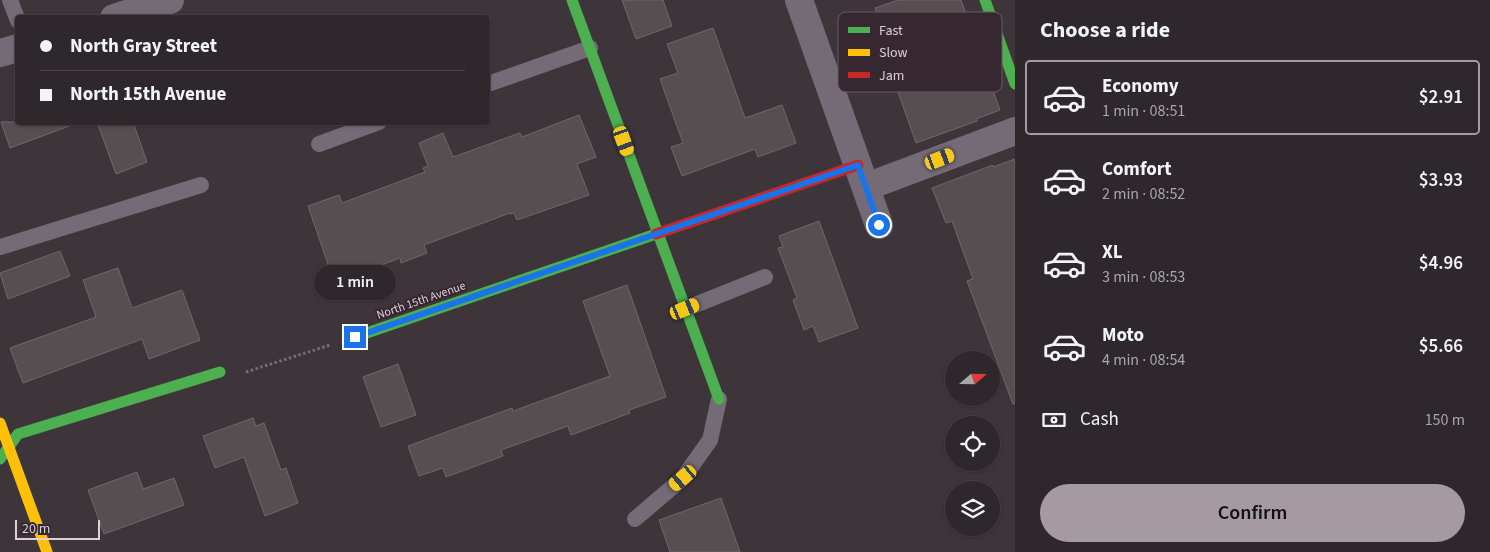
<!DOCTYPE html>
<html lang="en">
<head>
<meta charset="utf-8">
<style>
  :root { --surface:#2e282c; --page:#3a3438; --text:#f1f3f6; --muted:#a7a6a9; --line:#494448; --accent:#a59aa0 }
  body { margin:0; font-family:"Source Sans 3",sans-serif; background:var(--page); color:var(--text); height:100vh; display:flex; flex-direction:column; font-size:19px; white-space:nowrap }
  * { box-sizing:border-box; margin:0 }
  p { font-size:16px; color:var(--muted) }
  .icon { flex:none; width:28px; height:28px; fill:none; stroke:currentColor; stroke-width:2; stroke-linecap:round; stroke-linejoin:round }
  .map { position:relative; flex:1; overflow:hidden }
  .side { display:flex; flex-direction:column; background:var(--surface); width:475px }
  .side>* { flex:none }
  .hud { position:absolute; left:15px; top:15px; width:475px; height:110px; border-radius:5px; box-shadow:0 1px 4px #0004,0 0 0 1px var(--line); display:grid; align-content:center; height:110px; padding:0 25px; background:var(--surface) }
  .needle { width:32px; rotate:70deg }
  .buttons { position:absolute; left:945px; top:351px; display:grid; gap:10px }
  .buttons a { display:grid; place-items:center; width:55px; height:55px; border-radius:50%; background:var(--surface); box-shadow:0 1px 4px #0004,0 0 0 1px var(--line); font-size:25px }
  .scale { position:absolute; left:15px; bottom:12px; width:85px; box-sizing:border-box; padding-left:5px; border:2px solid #dcd1d7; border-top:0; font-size:14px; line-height:18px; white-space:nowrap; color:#dcd1d7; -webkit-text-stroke:4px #372731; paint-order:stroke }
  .end { position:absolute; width:22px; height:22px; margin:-11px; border:6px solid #1a73e8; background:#fff; box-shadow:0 0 0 2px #fff }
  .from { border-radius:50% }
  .bubble { position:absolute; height:35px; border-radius:18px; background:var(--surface); box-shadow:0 1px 4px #0004,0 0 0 1px var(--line); font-size:16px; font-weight:600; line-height:35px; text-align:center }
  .car { position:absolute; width:15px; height:30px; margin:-15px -8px; border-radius:6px; box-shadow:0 0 4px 1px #0007; background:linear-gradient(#f5c518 24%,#345 0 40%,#f5c518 0 76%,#345 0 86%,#f5c518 0) }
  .hud b { display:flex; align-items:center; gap:18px; height:48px; font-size:19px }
  .hud b+b { border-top:1px solid var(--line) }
  .hud i { width:12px; height:12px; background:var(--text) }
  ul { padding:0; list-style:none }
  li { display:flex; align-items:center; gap:15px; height:75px; margin:0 10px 8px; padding:0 15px; border:2px solid transparent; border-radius:5px }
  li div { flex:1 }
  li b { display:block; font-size:19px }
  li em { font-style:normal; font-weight:600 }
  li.on { border-color:var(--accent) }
  li>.icon { width:45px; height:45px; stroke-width:1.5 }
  h2 { padding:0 25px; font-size:22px; line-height:60px }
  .pay { display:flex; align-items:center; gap:12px; height:55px; padding:0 25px; font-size:19px }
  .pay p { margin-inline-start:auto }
  .primary-button { display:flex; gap:10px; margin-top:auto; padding:10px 25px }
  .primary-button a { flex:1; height:58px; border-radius:30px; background:var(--accent); color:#111; font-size:20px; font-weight:600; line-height:58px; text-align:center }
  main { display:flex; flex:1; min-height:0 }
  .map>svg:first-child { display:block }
</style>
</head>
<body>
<main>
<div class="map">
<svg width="1015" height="552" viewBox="0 0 1015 552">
  <rect width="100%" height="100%" fill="#3e353a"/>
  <g fill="#564e51" stroke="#70676a">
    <polygon points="622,0 663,0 672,26 636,39"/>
    <polygon points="898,0 961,0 1000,110 976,119 977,121 916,143 886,58 892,55 875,8"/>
    <polygon points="713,28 745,118 782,105 796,143 758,157 755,149 682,176 671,147 683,143 660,79 678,73 667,44"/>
    <polygon points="579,115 596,157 577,164 589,195 517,220 514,213 510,214 510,213 424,245 427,253 401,263 400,258 338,281 335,272 331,273 308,206 339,195 342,203 425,172 423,168 428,166 419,143 443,133 453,157 520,133 522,137"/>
    <polygon points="1,122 72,122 72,125 10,148"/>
    <polygon points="97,122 133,122 147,162 116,174"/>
    <polygon points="1015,159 1015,404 1013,404 967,281 973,279 952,221 946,223 932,188 993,165 993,167"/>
    <polygon points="819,221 858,328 819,342 813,326 804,330 793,300 797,298 778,248 783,247 779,236"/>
    <polygon points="60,251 70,276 8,299 0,273"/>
    <polygon points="118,268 132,308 182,290 200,340 149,359 142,339 23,383 10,348 96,317 83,280"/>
    <polygon points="627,285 666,397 629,410 630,413 571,435 568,426 501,450 503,456 446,477 443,468 419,476 408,446 512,408 513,411 610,376 583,301"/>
    <polygon points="398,364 416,415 381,427 363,377"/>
    <polygon points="253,418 256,426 264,423 281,470 286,468 298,503 265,516 244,457 215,468 203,436"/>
    <polygon points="137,472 143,489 174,478 184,505 104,534 88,490"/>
    <polygon points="721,498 740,552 670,552 659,520"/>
  </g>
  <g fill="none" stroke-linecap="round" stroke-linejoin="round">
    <polyline stroke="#766d76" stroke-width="3" stroke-dasharray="2.5 2.5" stroke-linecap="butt" points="246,372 330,345"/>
    <g stroke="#756b77" stroke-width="16">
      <polyline points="10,0 18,21"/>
      <polyline points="488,84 590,48"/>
      <polyline points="319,144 379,122"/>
      <polyline points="0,247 201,185"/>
      <polyline points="685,309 765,277"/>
      <polyline points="635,519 683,478 710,440 719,399"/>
    </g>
    <g stroke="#756b77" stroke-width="28">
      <polyline points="799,0 879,225"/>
      <polyline points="114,18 170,0"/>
      <polyline points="0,53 18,48"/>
      <polyline points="866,187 1015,131"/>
    </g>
    <g stroke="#4caf50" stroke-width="11">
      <polyline points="572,0 719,399"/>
      <polyline points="985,0 1015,84"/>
      <polyline points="355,337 656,234"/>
      <polyline points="0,459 18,434 220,372"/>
    </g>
    <polyline stroke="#ffc107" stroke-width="11" points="0,423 47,552"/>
    <polyline stroke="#c62828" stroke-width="11" points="656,234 858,165"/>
  </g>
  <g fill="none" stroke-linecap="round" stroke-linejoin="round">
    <polyline stroke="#1a73e8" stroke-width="6" points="355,337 858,165 879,225"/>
  </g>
  <g text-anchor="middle" stroke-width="4" stroke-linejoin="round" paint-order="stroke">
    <g font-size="12" fill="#dcd1d7" stroke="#372731">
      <text transform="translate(421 300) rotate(-19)" y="4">North 15th Avenue</text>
    </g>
  </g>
  <rect x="838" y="12" width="164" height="80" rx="8" fill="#372731" stroke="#695a63" stroke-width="1"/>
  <rect x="848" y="27" width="22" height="6" fill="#4caf50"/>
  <rect x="848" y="49" width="22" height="7" fill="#ffc107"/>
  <rect x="848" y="72" width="22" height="6" fill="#c62828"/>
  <g font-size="14" fill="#dcd1d7">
    <text x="879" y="35">Fast</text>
    <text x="879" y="57">Slow</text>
    <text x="879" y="80">Jam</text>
  </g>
</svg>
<div class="buttons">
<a><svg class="needle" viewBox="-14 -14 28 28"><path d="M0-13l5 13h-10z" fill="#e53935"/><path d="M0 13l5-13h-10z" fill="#a7a6a9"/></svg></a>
<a><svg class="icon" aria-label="locate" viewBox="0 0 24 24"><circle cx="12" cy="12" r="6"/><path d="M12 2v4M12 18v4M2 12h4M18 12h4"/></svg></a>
<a><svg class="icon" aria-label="layers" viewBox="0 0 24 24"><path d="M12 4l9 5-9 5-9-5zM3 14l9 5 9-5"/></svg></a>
</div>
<div class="scale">20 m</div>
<i class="end from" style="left:879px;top:225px"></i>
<i class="end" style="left:355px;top:337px"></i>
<div class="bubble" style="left:314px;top:265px;width:82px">1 min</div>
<i class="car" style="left:624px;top:141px;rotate:160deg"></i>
<i class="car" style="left:940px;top:159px;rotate:69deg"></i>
<i class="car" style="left:685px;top:309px;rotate:68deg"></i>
<i class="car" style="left:683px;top:478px;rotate:230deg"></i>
<div class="hud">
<b><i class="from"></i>North Gray Street</b>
<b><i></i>North 15th Avenue</b>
</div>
</div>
<section class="side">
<h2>Choose a ride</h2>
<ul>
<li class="on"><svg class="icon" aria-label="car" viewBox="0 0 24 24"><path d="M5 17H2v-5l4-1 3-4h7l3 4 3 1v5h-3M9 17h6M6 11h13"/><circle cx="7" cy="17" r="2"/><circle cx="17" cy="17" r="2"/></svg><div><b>Economy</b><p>1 min · 08:51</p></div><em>$2.91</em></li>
<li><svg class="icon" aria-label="car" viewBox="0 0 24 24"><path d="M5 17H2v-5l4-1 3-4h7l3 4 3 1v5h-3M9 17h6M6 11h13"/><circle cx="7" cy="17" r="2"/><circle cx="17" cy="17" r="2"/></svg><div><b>Comfort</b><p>2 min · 08:52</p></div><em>$3.93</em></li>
<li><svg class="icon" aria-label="car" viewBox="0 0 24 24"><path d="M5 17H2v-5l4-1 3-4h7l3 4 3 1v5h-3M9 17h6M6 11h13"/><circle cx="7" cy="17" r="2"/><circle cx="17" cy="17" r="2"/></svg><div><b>XL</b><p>3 min · 08:53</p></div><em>$4.96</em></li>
<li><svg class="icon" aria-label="car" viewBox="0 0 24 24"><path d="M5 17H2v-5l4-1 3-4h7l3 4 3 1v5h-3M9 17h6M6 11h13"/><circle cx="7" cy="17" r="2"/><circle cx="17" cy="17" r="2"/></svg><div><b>Moto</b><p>4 min · 08:54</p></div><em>$5.66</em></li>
</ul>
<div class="pay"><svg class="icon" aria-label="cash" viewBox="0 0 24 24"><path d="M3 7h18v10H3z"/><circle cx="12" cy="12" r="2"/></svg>Cash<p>150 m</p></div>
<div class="primary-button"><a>Confirm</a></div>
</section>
</main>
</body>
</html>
